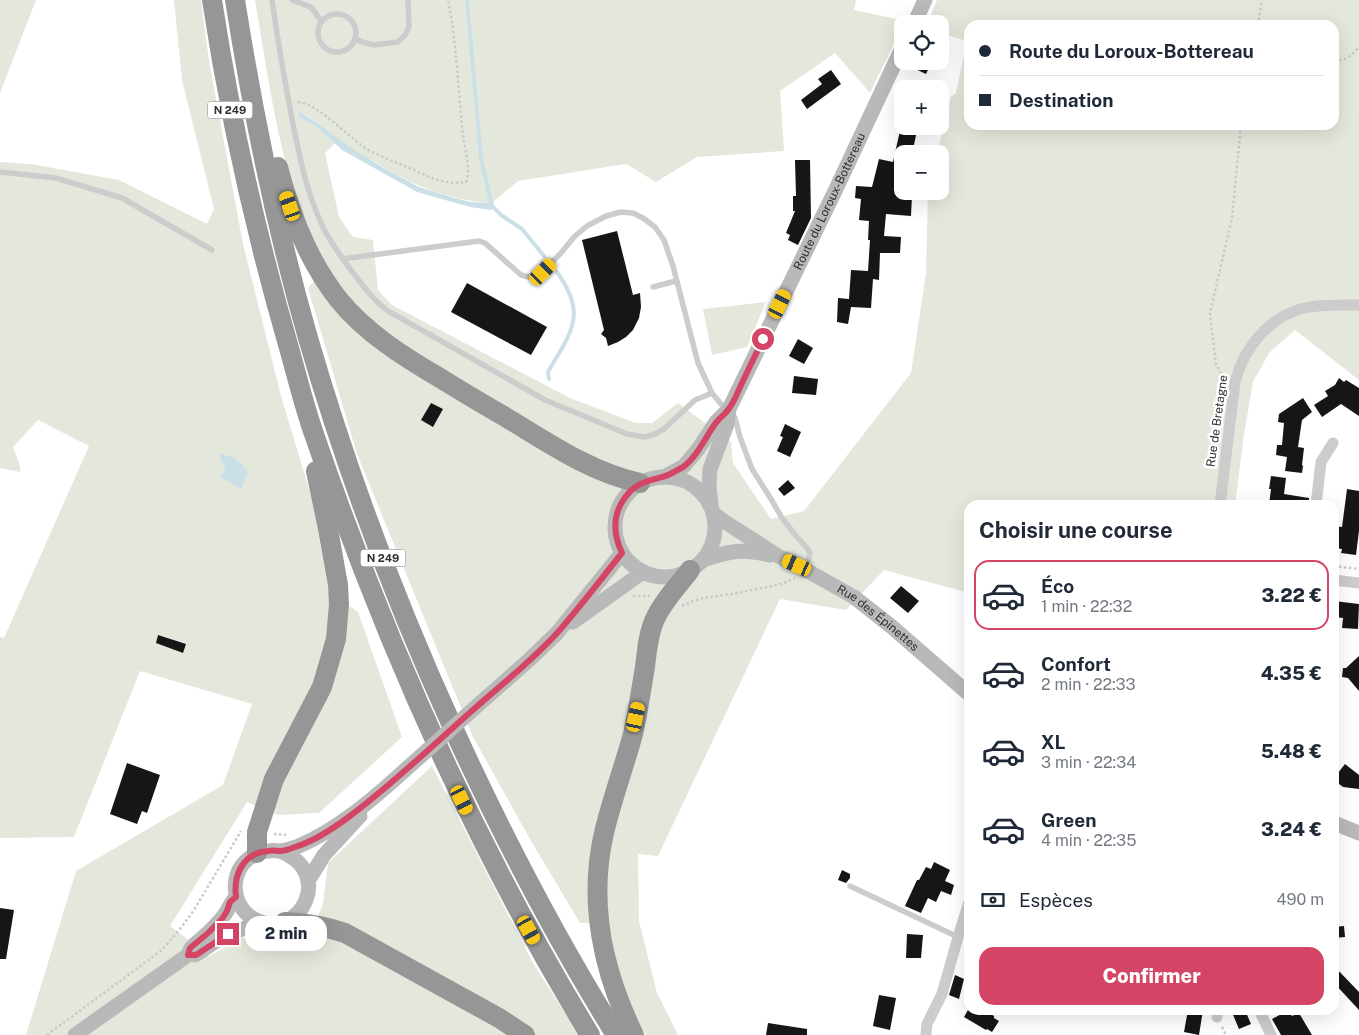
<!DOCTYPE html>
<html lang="fr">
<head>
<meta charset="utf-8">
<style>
  :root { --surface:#fff; --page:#f6f6f7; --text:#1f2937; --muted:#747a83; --line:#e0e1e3; --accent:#d34465 }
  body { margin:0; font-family:"Public Sans",sans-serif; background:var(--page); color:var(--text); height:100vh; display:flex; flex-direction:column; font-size:19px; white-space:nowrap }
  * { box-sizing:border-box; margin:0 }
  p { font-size:16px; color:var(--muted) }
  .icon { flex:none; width:28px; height:28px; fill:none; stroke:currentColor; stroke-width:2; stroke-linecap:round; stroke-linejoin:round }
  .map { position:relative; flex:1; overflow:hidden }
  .side { position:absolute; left:964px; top:500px; width:375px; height:515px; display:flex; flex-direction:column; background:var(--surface); border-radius:15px; box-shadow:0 5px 20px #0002 }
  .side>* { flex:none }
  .top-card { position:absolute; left:964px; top:20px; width:375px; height:110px; border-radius:15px; box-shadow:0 5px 20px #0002; display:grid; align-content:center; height:110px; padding:0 15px; background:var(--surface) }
  .controls { position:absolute; left:894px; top:15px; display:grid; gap:10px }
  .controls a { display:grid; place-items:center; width:55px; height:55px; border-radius:10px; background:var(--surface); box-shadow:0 5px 20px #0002; font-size:25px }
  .end { position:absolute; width:22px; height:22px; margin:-11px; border:6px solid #d34465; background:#fff; box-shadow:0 0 0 2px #fff }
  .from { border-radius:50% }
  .bubble { position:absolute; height:35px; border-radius:15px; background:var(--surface); box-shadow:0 5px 20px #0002; font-size:16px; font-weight:800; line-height:35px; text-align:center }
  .car { position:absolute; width:15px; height:30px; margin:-15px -8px; border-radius:6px; box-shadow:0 0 4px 1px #0007; background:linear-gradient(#f5c518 24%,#345 0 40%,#f5c518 0 76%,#345 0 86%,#f5c518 0) }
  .top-card b { display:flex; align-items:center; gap:18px; height:48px; font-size:19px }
  .top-card b+b { border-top:1px solid var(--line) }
  .top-card i { width:12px; height:12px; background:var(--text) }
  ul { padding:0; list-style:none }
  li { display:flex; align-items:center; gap:15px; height:70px; margin:0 10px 8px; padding:0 5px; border:2px solid transparent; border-radius:15px }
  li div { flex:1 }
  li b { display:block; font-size:19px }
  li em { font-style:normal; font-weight:800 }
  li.current { border-color:var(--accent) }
  li>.icon { width:45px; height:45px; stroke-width:1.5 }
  h2 { padding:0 15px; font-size:22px; line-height:60px }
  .pay { display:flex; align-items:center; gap:12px; height:55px; padding:0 15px; font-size:19px }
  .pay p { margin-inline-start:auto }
  .primary-button { display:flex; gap:10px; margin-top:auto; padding:10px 15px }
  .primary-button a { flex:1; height:58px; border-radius:15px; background:var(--accent); color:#fff; font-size:20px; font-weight:800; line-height:58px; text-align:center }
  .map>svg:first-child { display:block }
</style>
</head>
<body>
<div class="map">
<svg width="1359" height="1035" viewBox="0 0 1359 1035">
  <rect width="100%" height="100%" fill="#fff"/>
  <g fill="#e4e8dc" fill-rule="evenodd">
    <polygon points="0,0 36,0 0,93"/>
    <path d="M 174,0 L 201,0 L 209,61 L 243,244 L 281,396 L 312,499 L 329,592 L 358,612 L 402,737 L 319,813 L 278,815 L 247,802 L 170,926 L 209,956 L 243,938 L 312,932 L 323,904 L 328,863 L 432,766 L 533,963 L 579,1035 L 26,1035 L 76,871 L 223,785 L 252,704 L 140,671 L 74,837 L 0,838 L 0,637 L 4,638 L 89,446 L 38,420 L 13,447 L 20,466 L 20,472 L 0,468 L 0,162 L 31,164 L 119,180 L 207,224 L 214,209 L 182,80 ZM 218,454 L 228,455 L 240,462 L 241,489 L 220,477 L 225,469 Z"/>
    <path d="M 255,0 L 856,0 L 854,10 L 906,21 L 904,24 L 902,24 L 902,27 L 870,93 L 835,53 L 780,91 L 784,151 L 697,157 L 656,182 L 626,164 L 518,181 L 492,203 C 447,200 414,186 375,162 C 366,157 357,153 348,147 C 332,135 317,120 299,111 L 299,117 L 318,128 L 335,143 L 325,153 L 339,217 L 353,237 L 373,240 L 378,290 L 392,305 L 570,398 L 636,423 L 652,423 L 678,403 L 731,442 L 733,463 L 771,519 L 804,511 L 911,373 L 926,273 L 928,191 L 940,191 L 940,154 L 937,154 L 951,97 L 956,93 L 967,41 L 940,33 L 940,24 L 927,24 L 937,0 L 1359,0 L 1359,380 L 1295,330 L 1269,353 L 1253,382 L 1244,434 L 1235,505 L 969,505 L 969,593 L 884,570 L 846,610 L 780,599 L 658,856 L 638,854 L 639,921 L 657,993 L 678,1035 L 646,1035 L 625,998 L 615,955 L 609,923 L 580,923 L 531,841 L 473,737 L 357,454 L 308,288 L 328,266 C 312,237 298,207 289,175 C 273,118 265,58 255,0 ZM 969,25 L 1334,25 L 1334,125 L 969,125 Z"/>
    <polygon points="766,302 747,347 712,355 703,309"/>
  </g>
  <g fill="#cae0e6">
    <polygon points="299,111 319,124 348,146 384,168 419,187 451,197 471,202 492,203 492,210 470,207 417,192 342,150 318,128 299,117"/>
    <path d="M 218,454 C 232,454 241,461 248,472 L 241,489 L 220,477 L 225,469 Z"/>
  </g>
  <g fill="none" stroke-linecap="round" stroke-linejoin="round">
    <g stroke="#cae0e6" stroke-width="4">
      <polyline points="467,0 481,159 492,206 501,215 522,229 544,256"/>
      <path d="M 549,379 L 548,372 C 571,332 588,315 557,272"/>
    </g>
  </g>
  <g fill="#161616">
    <polygon points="906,61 932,61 926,74 905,64"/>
    <polygon points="831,70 841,84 807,109 801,100 822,84 818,79"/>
    <polygon points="901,126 918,126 912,154 902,154 902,195 912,196 911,216 886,214 884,236 901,237 900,253 880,253 879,280 873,279 871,308 851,307 848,324 837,322 838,298 849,299 851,270 868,271 870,240 868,240 869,221 859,220 861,199 855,198 856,186 872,187 879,159 893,162"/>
    <polygon points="795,160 810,160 811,218 798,245 788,240 790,235 786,233 795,211 793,211 793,196 796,196"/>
    <polygon points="617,231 633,295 640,293 641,307 639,318 633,330 626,337 618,342 608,346 606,338 601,334 604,330 582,240"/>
    <polygon points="467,283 547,327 531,355 451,312"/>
    <polygon points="798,339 813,348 804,364 789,356"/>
    <polygon points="794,376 818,379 816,395 792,393"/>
    <polygon points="1339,378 1344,382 1346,380 1359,388 1359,416 1341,404 1322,417 1314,405 1328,396 1325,391 1335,385"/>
    <polygon points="1303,398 1312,412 1302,420 1298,447 1304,448 1302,465 1303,466 1302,473 1285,471 1287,457 1276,455 1277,445 1282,445 1284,423 1278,422 1279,414"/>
    <polygon points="431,403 443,409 433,427 421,420"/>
    <polygon points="785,424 801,432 790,457 777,451 783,437 780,436"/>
    <polygon points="1271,476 1286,478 1284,494 1309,498 1309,505 1269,505 1271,489 1269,489"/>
    <polygon points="788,480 795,488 784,496 778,489"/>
    <polygon points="1347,489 1359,491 1359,531 1356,555 1341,553 1342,549 1334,548 1334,526 1342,527"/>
    <polygon points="901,586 919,601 908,613 890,598"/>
    <polygon points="1334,601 1359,604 1358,629 1342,628 1343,618 1334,617"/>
    <polygon points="158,635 186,644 183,653 156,643"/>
    <polygon points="1359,656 1359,691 1348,678 1342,677 1343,668 1346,668"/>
    <polygon points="127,763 160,775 147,813 142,811 137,824 110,814"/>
    <polygon points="1345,764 1359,775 1359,789 1343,787 1334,780 1334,778"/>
    <polygon points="934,862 950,870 945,881 954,885 951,895 941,891 936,902 928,898 921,913 905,906 917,880 919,880 926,867 931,869"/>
    <polygon points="842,870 850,874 850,878 846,883 838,880"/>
    <polygon points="0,908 14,910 6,959 0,959"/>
    <polygon points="1344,926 1345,937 1334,938 1334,927"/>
    <polygon points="907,934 923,935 921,958 906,958"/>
    <polygon points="1334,966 1359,992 1359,1010 1334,983"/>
    <polygon points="955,975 964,979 959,999 949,995"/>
    <polygon points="879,995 896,998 890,1030 873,1026"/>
    <polygon points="968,1010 984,1010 994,1016 994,1018 999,1021 992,1032 987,1029 986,1030 964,1017"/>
    <polygon points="1188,1010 1203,1010 1199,1035 1184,1032"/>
    <polygon points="1231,1010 1245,1010 1251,1024 1239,1029"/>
    <polygon points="1289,1010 1292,1016 1299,1013 1312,1035 1281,1035 1272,1019"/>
    <polygon points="768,1023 807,1029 807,1035 766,1035"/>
  </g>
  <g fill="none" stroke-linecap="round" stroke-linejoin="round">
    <g stroke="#c9c9c9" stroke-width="2.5" stroke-dasharray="2.5 2.5" stroke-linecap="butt">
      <polyline points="1258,25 1262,0"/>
      <path d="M 1334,60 C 1346,61 1351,56 1359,47"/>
      <path d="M 298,102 C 319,104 346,135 364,147 C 376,155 390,160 403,165 C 424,174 442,186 466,182 C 471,169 465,150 463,136 C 458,91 457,44 448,0"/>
      <polyline points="1225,377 1221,373 1216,365 1210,313 1232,218 1241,125"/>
      <polyline points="1334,566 1359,569"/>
      <polyline points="633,596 650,596"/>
      <polyline points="682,606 693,601 704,598 738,593 781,584 795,578"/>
      <polyline points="274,834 286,835"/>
      <polyline points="1222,1027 1226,1035"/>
      <polyline points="47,1035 162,950 180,929 194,910 241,831"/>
    </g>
    <g stroke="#ccc" stroke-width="5.5">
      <path d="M 272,0 C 278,42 285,83 293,124 C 300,159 307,194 323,227 C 331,244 343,259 354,274 C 365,288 374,301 388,311 L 545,400 L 627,434 L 645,437 L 655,434 L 664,429 L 695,400 L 712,393"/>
      <polyline points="292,0 311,7 321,21"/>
      <circle cx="337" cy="33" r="19"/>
      <polyline points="355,38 362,42 374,45 398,42 405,35 409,27 408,0"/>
      <polyline points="0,172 56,178 122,198 212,250"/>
      <polyline points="342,259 479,241 485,243 521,275 529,277 538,276 561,253 574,237 587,226 606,216 621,212 633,213 643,218 655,227 664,240 673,266 698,363 712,393 721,404 729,409 735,418 740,437 752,469 771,499 782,518 797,537 807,548 810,553 808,561 803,568"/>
      <polyline points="653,287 676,281"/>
      <polyline points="850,886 958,937"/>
    </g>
    <g stroke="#ccc" stroke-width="11">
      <path d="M 1220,505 L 1235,382 C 1244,347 1269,317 1304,308 C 1321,304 1342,305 1359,305"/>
      <polyline points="1316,505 1321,462 1333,443"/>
      <polyline points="1334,580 1359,583"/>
      <polyline points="1259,1010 1271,1035"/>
      <polyline points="1217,1017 1217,1010"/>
      <polyline points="926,1035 927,1024 942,994 958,937 969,902"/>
    </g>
    <g stroke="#b9b9b9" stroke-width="15">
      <polyline points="914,24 925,0"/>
      <circle cx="665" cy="527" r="50"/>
      <polyline points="664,477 684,466 699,448 716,422 729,409"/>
      <path id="s1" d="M 711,506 L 709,486 L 710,469 L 727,424 L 729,409 L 836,189 L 902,48"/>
      <path id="s2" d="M 713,513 L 722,520 L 778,556 L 797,565 L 854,597 L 892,627 L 969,694"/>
      <path d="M 703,560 C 730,551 741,548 770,555"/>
      <polyline points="573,622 643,572"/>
      <polyline points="487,697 530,659 557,633 622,553"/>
      <polyline points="1334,823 1359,833"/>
      <path d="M 280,851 C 335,872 301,939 258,921 C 233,911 227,876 248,859 C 254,854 262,851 269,851 C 273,850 277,851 280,851 C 286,850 293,848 299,846 C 338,829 372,800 404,771"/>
      <polyline points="308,881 324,855 360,816"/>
      <path d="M 195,955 C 206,949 215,940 227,935 C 237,930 249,929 257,921"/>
      <path d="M 75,1035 L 188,955 C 191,946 193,946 200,940 C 209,932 218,924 225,914 C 229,908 231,902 236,897"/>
    </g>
    <g stroke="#969696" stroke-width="20">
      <path d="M 212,0 C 230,118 256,234 289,348 C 297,376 304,406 314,434 C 386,645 474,844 590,1035"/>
      <path d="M 235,0 C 253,114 276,227 308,338 C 347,472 396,603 454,730 C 502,835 555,937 616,1035"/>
      <path d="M 278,167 C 290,214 309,262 339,300 C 366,333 404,357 440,378 C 461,391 481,403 502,415 C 546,441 589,472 640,483"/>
      <polyline points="257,853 257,832 274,779 322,687 336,639 339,604 338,585 328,529 316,471"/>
      <path d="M 285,922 C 306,923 325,926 345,933 L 499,1018 L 525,1035"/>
      <path d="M 634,1035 C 603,972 588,902 604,833 C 612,799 624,767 633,734 C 638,712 641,690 645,667 C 647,651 648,634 655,619 C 663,601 678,586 690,570"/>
    </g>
    <polyline stroke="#b9b9b9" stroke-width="15" points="404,771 487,697"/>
  </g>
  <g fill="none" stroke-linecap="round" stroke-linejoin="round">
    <path stroke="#d34465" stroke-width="6" d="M 228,934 L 196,955 L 188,955 L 190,948 L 207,934 L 222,919 L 227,911 L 230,902 L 236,897 C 233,874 244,852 269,851 C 272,850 276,851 280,851 C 285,851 290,849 295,847 C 315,841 334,828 350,816 C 394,783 433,745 474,709 C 502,684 532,661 558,632 C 580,607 601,579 622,553 C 614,536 612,519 622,502 C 633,484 643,482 662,477 C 669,476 677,470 683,467 C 697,457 705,438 715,424 C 719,418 726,414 730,407 C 735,400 738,391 742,383 C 749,368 756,354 763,339"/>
  </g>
  <g text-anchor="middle" stroke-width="5" stroke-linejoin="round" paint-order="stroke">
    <g fill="#fff" stroke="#6d6d6d" stroke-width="1">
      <rect x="207.5" y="101.5" width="45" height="17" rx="4"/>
      <rect x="360.5" y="549.5" width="45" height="17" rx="4"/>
    </g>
    <g font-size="11" font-weight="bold" fill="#2f2f2f">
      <text x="230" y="114">N 249</text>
      <text x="383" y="562">N 249</text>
    </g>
    <g font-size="12" fill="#2f2f2f" stroke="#fff">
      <text dy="4" stroke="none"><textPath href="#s1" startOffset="331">Route du Loroux-Bottereau</textPath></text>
      <text transform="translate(1217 421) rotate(-82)" y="4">Rue de Bretagne</text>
      <text dy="4" stroke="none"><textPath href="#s2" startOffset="196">Rue des Épinettes</textPath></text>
    </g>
  </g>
</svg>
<div class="controls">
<a><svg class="icon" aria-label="locate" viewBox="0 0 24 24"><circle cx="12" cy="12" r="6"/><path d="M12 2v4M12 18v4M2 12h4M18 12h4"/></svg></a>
<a>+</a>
<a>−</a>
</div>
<i class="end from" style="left:763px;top:339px"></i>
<i class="end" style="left:228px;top:934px"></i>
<div class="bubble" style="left:245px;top:916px;width:82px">2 min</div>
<i class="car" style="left:290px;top:206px;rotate:341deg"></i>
<i class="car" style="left:543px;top:272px;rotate:45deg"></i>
<i class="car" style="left:780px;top:304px;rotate:26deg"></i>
<i class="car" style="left:797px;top:565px;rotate:294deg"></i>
<i class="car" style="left:636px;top:717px;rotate:12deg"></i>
<i class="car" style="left:462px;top:800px;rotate:154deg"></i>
<i class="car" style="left:529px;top:930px;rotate:151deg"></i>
<div class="top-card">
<b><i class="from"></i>Route du Loroux-Bottereau</b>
<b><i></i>Destination</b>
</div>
<section class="side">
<h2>Choisir une course</h2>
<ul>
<li class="current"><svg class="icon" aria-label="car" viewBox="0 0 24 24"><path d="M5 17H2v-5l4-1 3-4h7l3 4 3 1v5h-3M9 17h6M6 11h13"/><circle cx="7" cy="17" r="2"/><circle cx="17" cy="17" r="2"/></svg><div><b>Éco</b><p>1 min · 22:32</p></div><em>3.22 €</em></li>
<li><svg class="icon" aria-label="car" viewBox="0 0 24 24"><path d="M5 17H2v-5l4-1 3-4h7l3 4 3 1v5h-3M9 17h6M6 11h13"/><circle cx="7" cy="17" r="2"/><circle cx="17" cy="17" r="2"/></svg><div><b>Confort</b><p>2 min · 22:33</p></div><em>4.35 €</em></li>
<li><svg class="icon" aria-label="car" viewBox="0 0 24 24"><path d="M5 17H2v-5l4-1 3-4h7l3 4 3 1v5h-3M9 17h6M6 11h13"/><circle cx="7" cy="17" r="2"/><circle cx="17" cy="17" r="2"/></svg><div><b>XL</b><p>3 min · 22:34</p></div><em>5.48 €</em></li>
<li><svg class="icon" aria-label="car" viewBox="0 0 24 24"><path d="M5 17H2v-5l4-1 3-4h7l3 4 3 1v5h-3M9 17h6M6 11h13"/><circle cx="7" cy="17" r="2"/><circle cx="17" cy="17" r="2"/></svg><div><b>Green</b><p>4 min · 22:35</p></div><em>3.24 €</em></li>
</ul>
<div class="pay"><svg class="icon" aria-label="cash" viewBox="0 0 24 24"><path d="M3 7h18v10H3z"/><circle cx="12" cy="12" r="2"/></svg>Espèces<p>490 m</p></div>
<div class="primary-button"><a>Confirmer</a></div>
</section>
</div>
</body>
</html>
